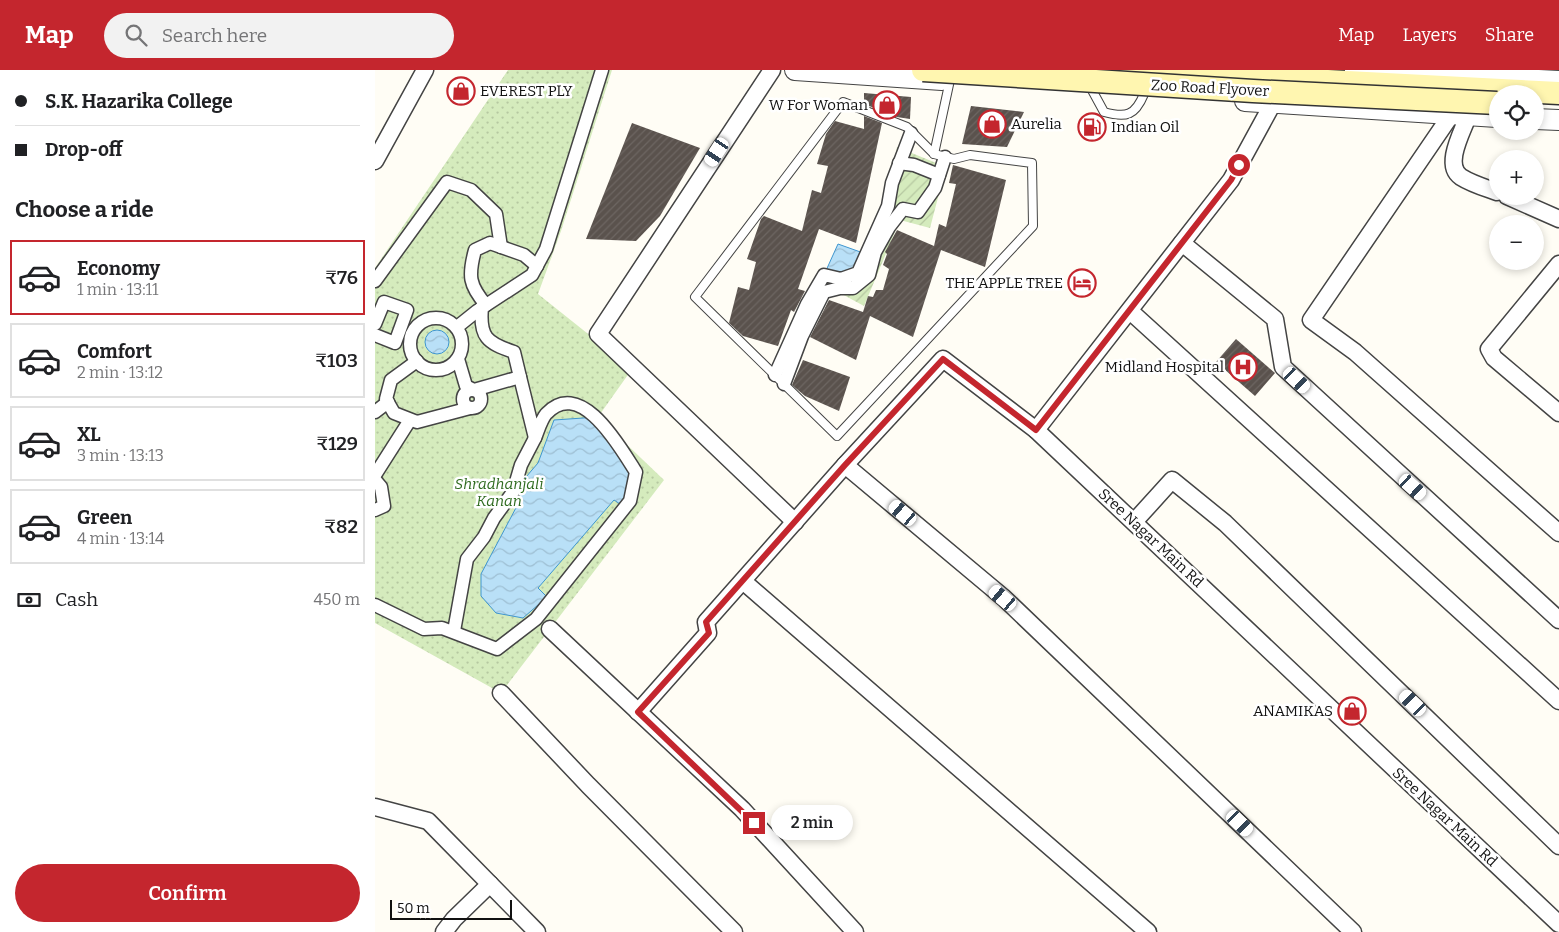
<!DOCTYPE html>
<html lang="en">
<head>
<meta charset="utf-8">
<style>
  :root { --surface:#fff; --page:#f2f2f2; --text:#202124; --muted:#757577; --line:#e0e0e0; --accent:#c4262e }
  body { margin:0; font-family:Bitter,serif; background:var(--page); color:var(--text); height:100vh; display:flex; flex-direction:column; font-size:19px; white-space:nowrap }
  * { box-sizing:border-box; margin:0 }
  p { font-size:16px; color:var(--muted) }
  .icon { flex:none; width:28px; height:28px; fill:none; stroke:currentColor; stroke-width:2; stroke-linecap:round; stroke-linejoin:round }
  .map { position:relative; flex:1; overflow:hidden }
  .sheet { display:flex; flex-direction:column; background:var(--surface); width:375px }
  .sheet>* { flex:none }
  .hud { display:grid; align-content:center; height:110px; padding:0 15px; background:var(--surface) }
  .buttons { position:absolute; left:1114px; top:15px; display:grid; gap:10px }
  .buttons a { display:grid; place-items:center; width:55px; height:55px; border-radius:50%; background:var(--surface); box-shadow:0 2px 8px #0003; font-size:25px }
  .scale { position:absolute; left:15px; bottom:12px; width:122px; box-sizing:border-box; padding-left:5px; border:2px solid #111; border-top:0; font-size:14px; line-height:18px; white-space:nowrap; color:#111; -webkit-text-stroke:4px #fff; paint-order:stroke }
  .end { position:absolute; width:22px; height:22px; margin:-11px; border:6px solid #c4262e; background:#fff; box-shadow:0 0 0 2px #fff }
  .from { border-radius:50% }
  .bubble { position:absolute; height:35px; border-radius:18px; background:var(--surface); box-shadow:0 2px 8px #0003; font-size:16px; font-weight:600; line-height:35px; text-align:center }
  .car { position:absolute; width:15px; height:30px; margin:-15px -8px; border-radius:6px; box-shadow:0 0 4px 1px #0007; background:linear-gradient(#fff 24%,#345 0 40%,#fff 0 76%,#345 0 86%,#fff 0) }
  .hud b { display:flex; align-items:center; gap:18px; height:48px; font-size:19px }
  .hud b+b { border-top:1px solid var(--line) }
  .hud i { width:12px; height:12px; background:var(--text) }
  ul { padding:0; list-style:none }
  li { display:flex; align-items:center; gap:15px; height:75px; margin:0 10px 8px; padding:0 5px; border:2px solid var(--line); border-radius:0px }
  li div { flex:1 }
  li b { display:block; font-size:19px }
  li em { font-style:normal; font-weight:600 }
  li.selected { border-color:var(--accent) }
  li>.icon { width:45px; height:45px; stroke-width:1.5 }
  h2 { padding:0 15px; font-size:22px; line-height:60px }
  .pay { display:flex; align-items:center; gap:12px; height:55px; padding:0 15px; font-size:19px }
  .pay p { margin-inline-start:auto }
  .cta { display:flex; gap:10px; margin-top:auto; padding:10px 15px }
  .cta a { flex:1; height:58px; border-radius:30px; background:var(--accent); color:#fff; font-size:20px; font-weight:600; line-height:58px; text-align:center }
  header { display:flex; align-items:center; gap:30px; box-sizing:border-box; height:70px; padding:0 25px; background:var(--accent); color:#fff }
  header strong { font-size:24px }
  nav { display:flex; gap:28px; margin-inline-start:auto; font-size:18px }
  .search { width:350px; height:45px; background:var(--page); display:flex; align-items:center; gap:12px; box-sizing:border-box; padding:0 18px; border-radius:28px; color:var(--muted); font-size:19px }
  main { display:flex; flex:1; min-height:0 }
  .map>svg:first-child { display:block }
</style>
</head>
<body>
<header>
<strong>Map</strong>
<div class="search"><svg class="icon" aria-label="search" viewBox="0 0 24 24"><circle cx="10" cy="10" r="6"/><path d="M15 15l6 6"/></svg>Search here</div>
<nav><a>Map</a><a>Layers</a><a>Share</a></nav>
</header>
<main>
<section class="sheet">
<div class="hud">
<b><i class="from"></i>S.K. Hazarika College</b>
<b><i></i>Drop-off</b>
</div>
<h2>Choose a ride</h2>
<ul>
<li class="selected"><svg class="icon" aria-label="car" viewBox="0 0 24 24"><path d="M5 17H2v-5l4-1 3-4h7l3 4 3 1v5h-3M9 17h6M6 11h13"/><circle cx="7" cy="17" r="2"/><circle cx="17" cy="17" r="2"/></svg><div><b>Economy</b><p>1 min · 13:11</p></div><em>₹76</em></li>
<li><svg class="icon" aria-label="car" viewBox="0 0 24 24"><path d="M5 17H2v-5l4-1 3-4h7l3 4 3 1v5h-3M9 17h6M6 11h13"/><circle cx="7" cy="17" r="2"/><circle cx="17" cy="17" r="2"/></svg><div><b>Comfort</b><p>2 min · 13:12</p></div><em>₹103</em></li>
<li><svg class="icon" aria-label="car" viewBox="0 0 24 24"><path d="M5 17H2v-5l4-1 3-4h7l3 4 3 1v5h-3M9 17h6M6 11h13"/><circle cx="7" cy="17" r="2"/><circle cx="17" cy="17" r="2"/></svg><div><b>XL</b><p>3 min · 13:13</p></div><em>₹129</em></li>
<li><svg class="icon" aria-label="car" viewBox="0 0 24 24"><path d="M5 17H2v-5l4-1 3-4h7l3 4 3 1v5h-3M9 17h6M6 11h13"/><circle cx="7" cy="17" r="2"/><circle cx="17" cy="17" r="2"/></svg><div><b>Green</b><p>4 min · 13:14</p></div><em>₹82</em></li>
</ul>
<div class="pay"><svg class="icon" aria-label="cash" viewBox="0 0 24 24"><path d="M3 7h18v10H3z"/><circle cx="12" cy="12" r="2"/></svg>Cash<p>450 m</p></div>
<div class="cta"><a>Confirm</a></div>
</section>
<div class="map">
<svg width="1184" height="862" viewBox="0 0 1184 862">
  <defs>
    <pattern id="park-dots" width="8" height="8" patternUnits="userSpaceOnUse" patternTransform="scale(1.25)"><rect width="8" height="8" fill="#d5ebbd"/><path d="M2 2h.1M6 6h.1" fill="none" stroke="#b6c8a1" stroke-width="1.8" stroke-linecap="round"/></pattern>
    <pattern id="garden-furrows" width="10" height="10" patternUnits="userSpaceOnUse" patternTransform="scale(1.25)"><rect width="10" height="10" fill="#d5ebbd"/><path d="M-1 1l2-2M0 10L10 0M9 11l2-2" fill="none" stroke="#b6c8a1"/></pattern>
    <pattern id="water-waves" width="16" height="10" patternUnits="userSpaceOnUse" patternTransform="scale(1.25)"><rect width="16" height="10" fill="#b9e0f7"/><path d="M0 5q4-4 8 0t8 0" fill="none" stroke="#9ebfd3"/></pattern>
    <pattern id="building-hatch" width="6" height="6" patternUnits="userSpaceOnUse" patternTransform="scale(1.25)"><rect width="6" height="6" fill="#5a524d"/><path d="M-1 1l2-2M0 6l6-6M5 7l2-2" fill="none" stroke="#6d6662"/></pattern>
  </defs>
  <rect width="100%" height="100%" fill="#fffdf5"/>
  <polygon fill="url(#park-dots)" points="133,0 237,0 186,161 163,224 257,299 223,347 289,410 126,623 0,553 0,198"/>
  <polygon fill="url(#garden-furrows)" points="522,77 571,97 555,158 525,150 489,236 452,216 440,239 449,205 483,203 513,136"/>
  <g fill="url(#water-waves)" stroke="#3f96cf">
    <polygon points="463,174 491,184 483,203 449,205"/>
    <circle cx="62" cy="272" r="12"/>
    <polygon points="223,347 254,403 251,438 239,430 163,518 172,527 148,548 121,543 106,526 106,504 143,434 145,414 163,393 179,350"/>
  </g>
  <g fill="url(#building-hatch)">
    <polygon points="489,23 536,27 535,49 522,47 489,34"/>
    <polygon points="596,36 649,42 632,77 587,74"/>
    <polygon points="489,46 507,53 481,173 444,159 423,219 430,221 419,242 416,240 403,276 368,266 354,253 363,217 374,220 381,192 372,189 386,149 389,146 427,161 437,120 446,123 453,96 442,94 451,64 460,51 489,59"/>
    <polygon points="257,53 325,78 285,146 261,171 211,169"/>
    <polygon points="578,95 631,110 610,197 566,180 538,267 495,246 481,290 435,267 454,230 488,242 493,226 498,227 501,220 508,220 514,199 508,195 512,184 510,182 522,160 559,176 564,154 571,157 581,114 574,113"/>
    <polygon points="861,269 900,303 880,326 841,292"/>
    <polygon points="428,290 475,307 464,341 430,326 417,315"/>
  </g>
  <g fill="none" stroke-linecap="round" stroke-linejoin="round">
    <g stroke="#444" stroke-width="10">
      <g id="service">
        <path d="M 717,20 L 729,42 C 751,48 760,46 769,24"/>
        <polygon points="468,32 532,57 559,84 579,89 595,85 657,93 658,156 462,366 320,227"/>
        <polyline points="559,84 575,10"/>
      </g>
    </g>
    <g stroke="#444" stroke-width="15">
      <g id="pedestrian">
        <polyline points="524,93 539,95 564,105"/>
        <polyline points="0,211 72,112 96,120 121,144 126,177"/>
        <path d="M 111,235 C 94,215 93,206 100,180 L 115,173 L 149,185 L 162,196"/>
        <circle cx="61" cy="274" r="26"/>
        <polyline points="0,254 9,232 32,240 20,273 0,265"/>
        <polyline points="82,257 102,241 157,205 171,179 227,0"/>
        <path d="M 83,289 L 91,316 L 99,320 L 145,307 L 139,282 C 112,273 104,267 107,237"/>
        <polyline points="42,291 16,310 11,329 19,343 42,352 95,338"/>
        <polyline points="400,305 432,234 449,205 466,209 483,203 513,136 517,113 536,63"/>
        <polyline points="409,314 427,266 449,222 465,218 478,218 494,205 500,182 514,157 528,139 543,142 560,118 570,87"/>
        <circle cx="97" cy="329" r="9"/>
        <polyline points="0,342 13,332"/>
        <polyline points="0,405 35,350"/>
        <polyline points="0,410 6,417 9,436 0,440"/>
        <path d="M 0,535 L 49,559 L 67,558 L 122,579 L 161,549 L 255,431 L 261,402 C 246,379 206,306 171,344 C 166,350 163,361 160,368 L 145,307"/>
        <polyline points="79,561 92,489 109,467 119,448 138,422 146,395 160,368"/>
      </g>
    </g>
    <g stroke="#444" stroke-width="19">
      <g id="minor">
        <polyline points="397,0 223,264 420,452"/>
        <polyline points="898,33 856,110 661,360 1184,854"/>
        <polyline points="1076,45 936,250 980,282 1184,463"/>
        <path d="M 1093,46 C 1088,61 1068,95 1086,107 C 1097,114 1111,118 1122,122"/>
        <polyline points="0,91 50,0"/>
        <polyline points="1132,126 1184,149"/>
        <polyline points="807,173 900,249 908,297 1184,550"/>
        <polyline points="1184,194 1114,279 1119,288 1184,343"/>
        <polyline points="755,241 1184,631"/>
        <polyline points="470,395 629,528 978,862"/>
        <polyline points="759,452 797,410 850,453 1184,776"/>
        <polyline points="369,512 773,862"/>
        <polyline points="175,559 367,739 480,862"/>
        <polyline points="126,623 213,715 359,862"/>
        <polyline points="263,642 333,563 331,552 470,395 568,289 661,360"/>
        <polyline points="0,737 53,751 162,862"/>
        <polyline points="69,862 79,849 115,814"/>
      </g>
    </g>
    <g stroke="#444" stroke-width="22">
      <g id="tertiary">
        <polyline points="420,0 567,10"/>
        <polyline points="980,1 1184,11"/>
        <polyline points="870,31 1122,47"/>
        <polyline points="1160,49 1184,50"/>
      </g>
    </g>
    <g stroke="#333" stroke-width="25">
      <polyline id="secondary" points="741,0 1184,23"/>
    </g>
    <use href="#service" stroke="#fff" stroke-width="8"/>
    <use href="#pedestrian" stroke="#fff" stroke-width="12"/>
    <use href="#minor" stroke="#fff" stroke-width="16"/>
    <use href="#tertiary" stroke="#fff" stroke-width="20"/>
    <use href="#secondary" stroke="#fff6b0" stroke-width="22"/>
    <g stroke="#333" stroke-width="25" stroke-linecap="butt">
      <polyline id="secondary-bridge" points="548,0 878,21 1122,33"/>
    </g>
    <use href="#secondary-bridge" stroke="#fff6b0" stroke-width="22"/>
  </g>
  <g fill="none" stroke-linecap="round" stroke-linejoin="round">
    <polyline stroke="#c4262e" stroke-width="6" points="379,753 263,642 334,563 331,552 470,395 568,289 661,360 856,110 864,95"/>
  </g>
  <defs>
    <g id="shop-ring" transform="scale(1.4375)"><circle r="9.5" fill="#fff" stroke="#c4262e" stroke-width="1.5"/><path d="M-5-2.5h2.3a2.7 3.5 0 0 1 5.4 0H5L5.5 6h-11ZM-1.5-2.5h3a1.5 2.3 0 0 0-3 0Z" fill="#c4262e"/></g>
    <g id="fuel-ring" transform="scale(1.4375)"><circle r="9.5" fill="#fff" stroke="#c4262e" stroke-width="1.5"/><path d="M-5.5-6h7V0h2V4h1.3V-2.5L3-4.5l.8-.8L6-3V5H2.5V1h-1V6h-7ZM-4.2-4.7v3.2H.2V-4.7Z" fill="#c4262e"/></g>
    <g id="hotel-ring" transform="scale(1.4375)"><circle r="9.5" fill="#fff" stroke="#c4262e" stroke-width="1.5"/><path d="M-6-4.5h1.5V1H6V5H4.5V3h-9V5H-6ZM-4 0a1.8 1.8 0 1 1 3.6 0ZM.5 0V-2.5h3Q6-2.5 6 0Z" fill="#c4262e"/></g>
    <g id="hospital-ring" transform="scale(1.4375)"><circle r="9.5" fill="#fff" stroke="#c4262e" stroke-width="1.5"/><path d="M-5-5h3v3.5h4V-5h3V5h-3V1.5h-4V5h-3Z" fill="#c4262e"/></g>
  </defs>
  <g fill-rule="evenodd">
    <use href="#shop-ring" x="86" y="21"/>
    <use href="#shop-ring" x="512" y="35"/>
    <use href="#shop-ring" x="617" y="54"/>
    <use href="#fuel-ring" x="717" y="57"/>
    <use href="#hotel-ring" x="707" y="213"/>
    <use href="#hospital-ring" x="868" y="297"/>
    <use href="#shop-ring" x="977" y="641"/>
  </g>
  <g text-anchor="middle" stroke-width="5" stroke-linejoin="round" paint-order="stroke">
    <g font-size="15" fill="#111" stroke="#fff">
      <text transform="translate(835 18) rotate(3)" y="5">Zoo Road Flyover</text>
      <text transform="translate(776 468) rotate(43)" y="5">Sree Nagar Main Rd</text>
      <text transform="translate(1070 747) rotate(43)" y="5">Sree Nagar Main Rd</text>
    </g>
    <g font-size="15" fill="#111" stroke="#fff" text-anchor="end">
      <text x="105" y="26" text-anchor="start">EVEREST PLY</text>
      <text x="493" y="40">W For Woman</text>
      <text x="636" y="59" text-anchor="start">Aurelia</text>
      <text x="736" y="62" text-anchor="start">Indian Oil</text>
      <text x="688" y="218">THE APPLE TREE</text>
      <text x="849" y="302">Midland Hospital</text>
      <text x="958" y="646">ANAMIKAS</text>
    </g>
    <g font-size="15" font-style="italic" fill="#2f6b1f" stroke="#fff">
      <text x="124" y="419">Shradhanjali<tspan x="124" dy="17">Kanan</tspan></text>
    </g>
  </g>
</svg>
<div class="buttons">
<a><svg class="icon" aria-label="locate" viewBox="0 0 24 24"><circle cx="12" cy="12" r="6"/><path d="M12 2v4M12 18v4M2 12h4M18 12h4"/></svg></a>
<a>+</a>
<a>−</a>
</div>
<div class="scale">50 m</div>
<i class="end from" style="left:864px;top:95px"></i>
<i class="end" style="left:379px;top:753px"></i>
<div class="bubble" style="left:396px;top:735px;width:82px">2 min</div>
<i class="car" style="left:342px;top:82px;rotate:213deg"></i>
<i class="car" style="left:922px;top:310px;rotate:133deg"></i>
<i class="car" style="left:1038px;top:417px;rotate:132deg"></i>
<i class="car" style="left:528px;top:443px;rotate:310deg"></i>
<i class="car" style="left:628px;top:528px;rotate:310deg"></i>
<i class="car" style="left:1038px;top:633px;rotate:314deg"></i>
<i class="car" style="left:865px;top:753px;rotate:134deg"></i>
</div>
</main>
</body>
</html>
